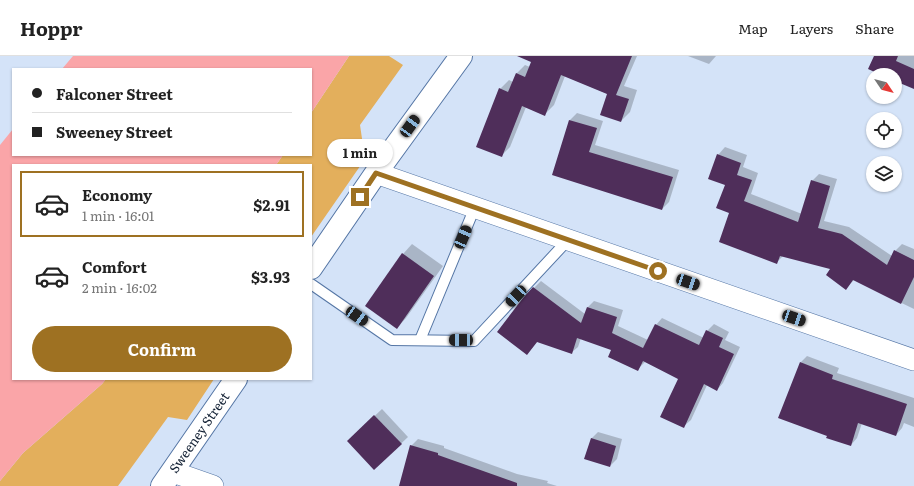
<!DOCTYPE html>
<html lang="en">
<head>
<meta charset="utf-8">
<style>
  :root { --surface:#fff; --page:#f6f6f6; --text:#222; --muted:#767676; --line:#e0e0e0; --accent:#9e7122 }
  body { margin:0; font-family:Literata,serif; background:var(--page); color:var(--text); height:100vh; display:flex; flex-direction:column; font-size:15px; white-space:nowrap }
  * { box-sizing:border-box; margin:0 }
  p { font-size:13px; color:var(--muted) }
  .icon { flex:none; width:22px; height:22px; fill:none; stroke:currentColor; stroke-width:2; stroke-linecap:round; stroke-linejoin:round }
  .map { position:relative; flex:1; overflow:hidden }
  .panel { position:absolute; left:12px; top:108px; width:300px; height:216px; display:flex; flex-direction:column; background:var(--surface); border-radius:0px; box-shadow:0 1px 3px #0004 }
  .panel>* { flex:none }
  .top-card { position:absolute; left:12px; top:12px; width:300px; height:88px; border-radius:0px; box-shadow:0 1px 3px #0004; display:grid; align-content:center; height:88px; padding:0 20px; background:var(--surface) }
  .needle { width:26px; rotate:125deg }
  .buttons { position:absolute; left:866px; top:12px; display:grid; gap:8px }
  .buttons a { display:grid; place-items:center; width:36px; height:36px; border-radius:50%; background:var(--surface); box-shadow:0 1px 3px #0004; font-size:20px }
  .end { position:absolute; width:18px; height:18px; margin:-9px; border:5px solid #9e7122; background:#fff; box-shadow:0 0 0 2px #fff }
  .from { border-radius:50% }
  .bubble { position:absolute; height:28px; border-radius:14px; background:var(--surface); box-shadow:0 1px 3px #0004; font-size:13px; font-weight:700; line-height:28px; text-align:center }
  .car { position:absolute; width:12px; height:24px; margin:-12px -6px; border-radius:5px; box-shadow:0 0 3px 1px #0007; background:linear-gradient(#222 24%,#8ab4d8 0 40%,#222 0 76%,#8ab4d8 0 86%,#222 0) }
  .top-card b { display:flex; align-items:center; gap:14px; height:38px; font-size:15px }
  .top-card b+b { border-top:1px solid var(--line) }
  .top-card i { width:10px; height:10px; background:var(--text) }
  ul { padding:7px 0 0; list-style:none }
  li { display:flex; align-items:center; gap:12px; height:66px; margin:0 8px 6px; padding:0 12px; border:2px solid transparent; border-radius:0px }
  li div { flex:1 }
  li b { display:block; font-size:15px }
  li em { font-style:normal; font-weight:700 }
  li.on { border-color:var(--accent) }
  li>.icon { width:36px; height:36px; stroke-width:1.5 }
  .cta { display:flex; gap:8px; margin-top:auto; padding:8px 20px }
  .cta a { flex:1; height:46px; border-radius:24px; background:var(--accent); color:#fff; font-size:16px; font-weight:700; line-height:46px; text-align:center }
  header { display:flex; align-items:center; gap:24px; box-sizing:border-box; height:56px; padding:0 20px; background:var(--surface); border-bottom:1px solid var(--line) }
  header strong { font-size:19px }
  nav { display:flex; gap:22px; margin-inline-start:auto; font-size:14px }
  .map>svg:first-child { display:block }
</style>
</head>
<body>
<header>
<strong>Hoppr</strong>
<nav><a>Map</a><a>Layers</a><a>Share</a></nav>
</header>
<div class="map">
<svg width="914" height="430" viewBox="0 0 914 430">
  <rect width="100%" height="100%" fill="#d4e3f8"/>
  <g fill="#e3af5c">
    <polygon points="349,0 389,0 403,9 360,69 365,103 311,181 311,109 276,109 283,99 311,99 311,57"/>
    <polygon points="106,323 214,323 187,364 168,361 118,430 0,430 0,425 23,397 102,328"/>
  </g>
  <g fill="#faa5a8">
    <polygon points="73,0 349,0 311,57 311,13 62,13"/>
    <polygon points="13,73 13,99 283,99 276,109 13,109 13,323 106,323 102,328 23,397 0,425 0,89"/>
  </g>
  <g fill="#0003">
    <polygon points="535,0 637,0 624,30 637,34 630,56 621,65 608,38 565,20 554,49 545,58 526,51 510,91 501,100 500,33 509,24 513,26 516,18 525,9 530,11"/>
    <polygon points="688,0 716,0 709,8"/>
    <polygon points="875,0 914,0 914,32 895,24 895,19 884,19"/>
    <polygon points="577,57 603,65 595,89 679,114 669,146 662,153 553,118 570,64"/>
    <polygon points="725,91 747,99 743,111 758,117 751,138 802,158 812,125 819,118 837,123 824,165 849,171 892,200 895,195 902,188 914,193 914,253 854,224 846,232 832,212 783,200 776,207 726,129 718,99"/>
    <polygon points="412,188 443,210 406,262 397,272 403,198"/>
    <polygon points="541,225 585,258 588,251 594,245 623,254 618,270 648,284 656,269 662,262 704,282 707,275 714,268 729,276 725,284 740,291 723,327 717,334 707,329 691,364 684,370 680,323 645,306 637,314 613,293 581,282 578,291 571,297 538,285 527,298 523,243"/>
    <polygon points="807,300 839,312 837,317 914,342 914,371 904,367 902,372 896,379 862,367 857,382 851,389 801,306"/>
    <polygon points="382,353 408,381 374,413 348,385"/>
    <polygon points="598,376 622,383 617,403 610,410 591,383"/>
    <polygon points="418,383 444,390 444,392 517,418 548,425 547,427 557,430 404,430 411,390"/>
  </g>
  <g fill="#4f2e5a">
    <polygon points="517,0 632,0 616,39 629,43 621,66 600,59 607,38 561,19 545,60 522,50 502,101 476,91 499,32 508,36 516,17 525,21 531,6"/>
    <polygon points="874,0 898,0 896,5 914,13 914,33 895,25 895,19 881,19 868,13"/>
    <polygon points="569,64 597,72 589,96 673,121 662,154 552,119"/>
    <polygon points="717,98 741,107 737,119 752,124 744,145 798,166 811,124 830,130 818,172 842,178 887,209 894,194 914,204 914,221 901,248 853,224 846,234 826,219 830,213 780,200 777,208 719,186 729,157 716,152 725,129 708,123"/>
    <polygon points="402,197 434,220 397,273 365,250"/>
    <polygon points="533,231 581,267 587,251 617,261 612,277 643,292 655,268 699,289 706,274 723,282 719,291 734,298 717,335 704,328 684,372 660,361 678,323 643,305 638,315 608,301 611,294 577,282 572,298 537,286 527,299 497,276 523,242"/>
    <polygon points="800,306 833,319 832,323 907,348 896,380 858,367 851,390 826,382 827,380 778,362"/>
    <polygon points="374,359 402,388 374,414 347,385"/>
    <polygon points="591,382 616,390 610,411 584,403"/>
    <polygon points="410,389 438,397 438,399 517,427 517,430 399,430"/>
  </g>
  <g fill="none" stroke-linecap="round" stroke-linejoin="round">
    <g stroke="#5576a5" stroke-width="12">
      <g id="lane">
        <polyline points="311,228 392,284 474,285 568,184"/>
        <polyline points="420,284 475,151"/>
      </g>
    </g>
    <g stroke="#5576a5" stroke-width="22">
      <g id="street">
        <polyline points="376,117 914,304"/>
        <polyline points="173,416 213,430"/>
      </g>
    </g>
    <g stroke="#5576a5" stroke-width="24">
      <g id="secondary">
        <polyline points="311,212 376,117 461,0"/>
        <path id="s1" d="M 162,430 L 236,323"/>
      </g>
    </g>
    <use href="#lane" stroke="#fff" stroke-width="10"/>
    <use href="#street" stroke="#fff" stroke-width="21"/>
    <use href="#secondary" stroke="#fff" stroke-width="22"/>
  </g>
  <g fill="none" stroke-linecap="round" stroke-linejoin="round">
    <polyline stroke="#9e7122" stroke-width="5" points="360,141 376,117 658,215"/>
  </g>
  <g text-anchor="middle" stroke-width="4" stroke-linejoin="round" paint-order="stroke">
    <g font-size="13" fill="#142235" stroke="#e8f0fa">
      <text dy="5" stroke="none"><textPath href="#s1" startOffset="65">Sweeney Street</textPath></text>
    </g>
  </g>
</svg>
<div class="buttons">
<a><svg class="needle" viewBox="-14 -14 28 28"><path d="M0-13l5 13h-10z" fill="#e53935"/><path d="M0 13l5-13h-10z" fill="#767676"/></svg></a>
<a><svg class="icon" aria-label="locate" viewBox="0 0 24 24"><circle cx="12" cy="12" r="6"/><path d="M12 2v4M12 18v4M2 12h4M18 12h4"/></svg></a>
<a><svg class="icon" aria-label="layers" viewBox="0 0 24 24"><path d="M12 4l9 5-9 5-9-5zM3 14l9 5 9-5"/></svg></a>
</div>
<i class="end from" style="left:658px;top:215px"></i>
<i class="end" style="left:360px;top:141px"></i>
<div class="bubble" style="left:327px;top:83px;width:66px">1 min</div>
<i class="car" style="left:410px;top:70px;rotate:36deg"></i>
<i class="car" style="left:463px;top:181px;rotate:23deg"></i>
<i class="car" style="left:688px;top:226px;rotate:109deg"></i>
<i class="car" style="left:516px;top:240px;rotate:223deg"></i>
<i class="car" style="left:357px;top:260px;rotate:125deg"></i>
<i class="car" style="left:794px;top:262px;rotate:109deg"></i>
<i class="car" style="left:461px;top:284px;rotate:271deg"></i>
<div class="top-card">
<b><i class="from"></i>Falconer Street</b>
<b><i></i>Sweeney Street</b>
</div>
<section class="panel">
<ul>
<li class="on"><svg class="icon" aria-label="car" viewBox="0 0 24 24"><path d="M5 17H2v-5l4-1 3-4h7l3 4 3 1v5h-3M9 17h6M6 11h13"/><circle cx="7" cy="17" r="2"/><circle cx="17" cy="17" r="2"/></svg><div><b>Economy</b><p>1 min · 16:01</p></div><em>$2.91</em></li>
<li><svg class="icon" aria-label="car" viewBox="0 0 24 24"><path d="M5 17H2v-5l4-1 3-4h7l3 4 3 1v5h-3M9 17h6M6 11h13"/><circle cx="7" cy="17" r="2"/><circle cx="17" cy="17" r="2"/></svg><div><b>Comfort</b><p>2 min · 16:02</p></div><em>$3.93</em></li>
</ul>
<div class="cta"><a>Confirm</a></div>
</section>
</div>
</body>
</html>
